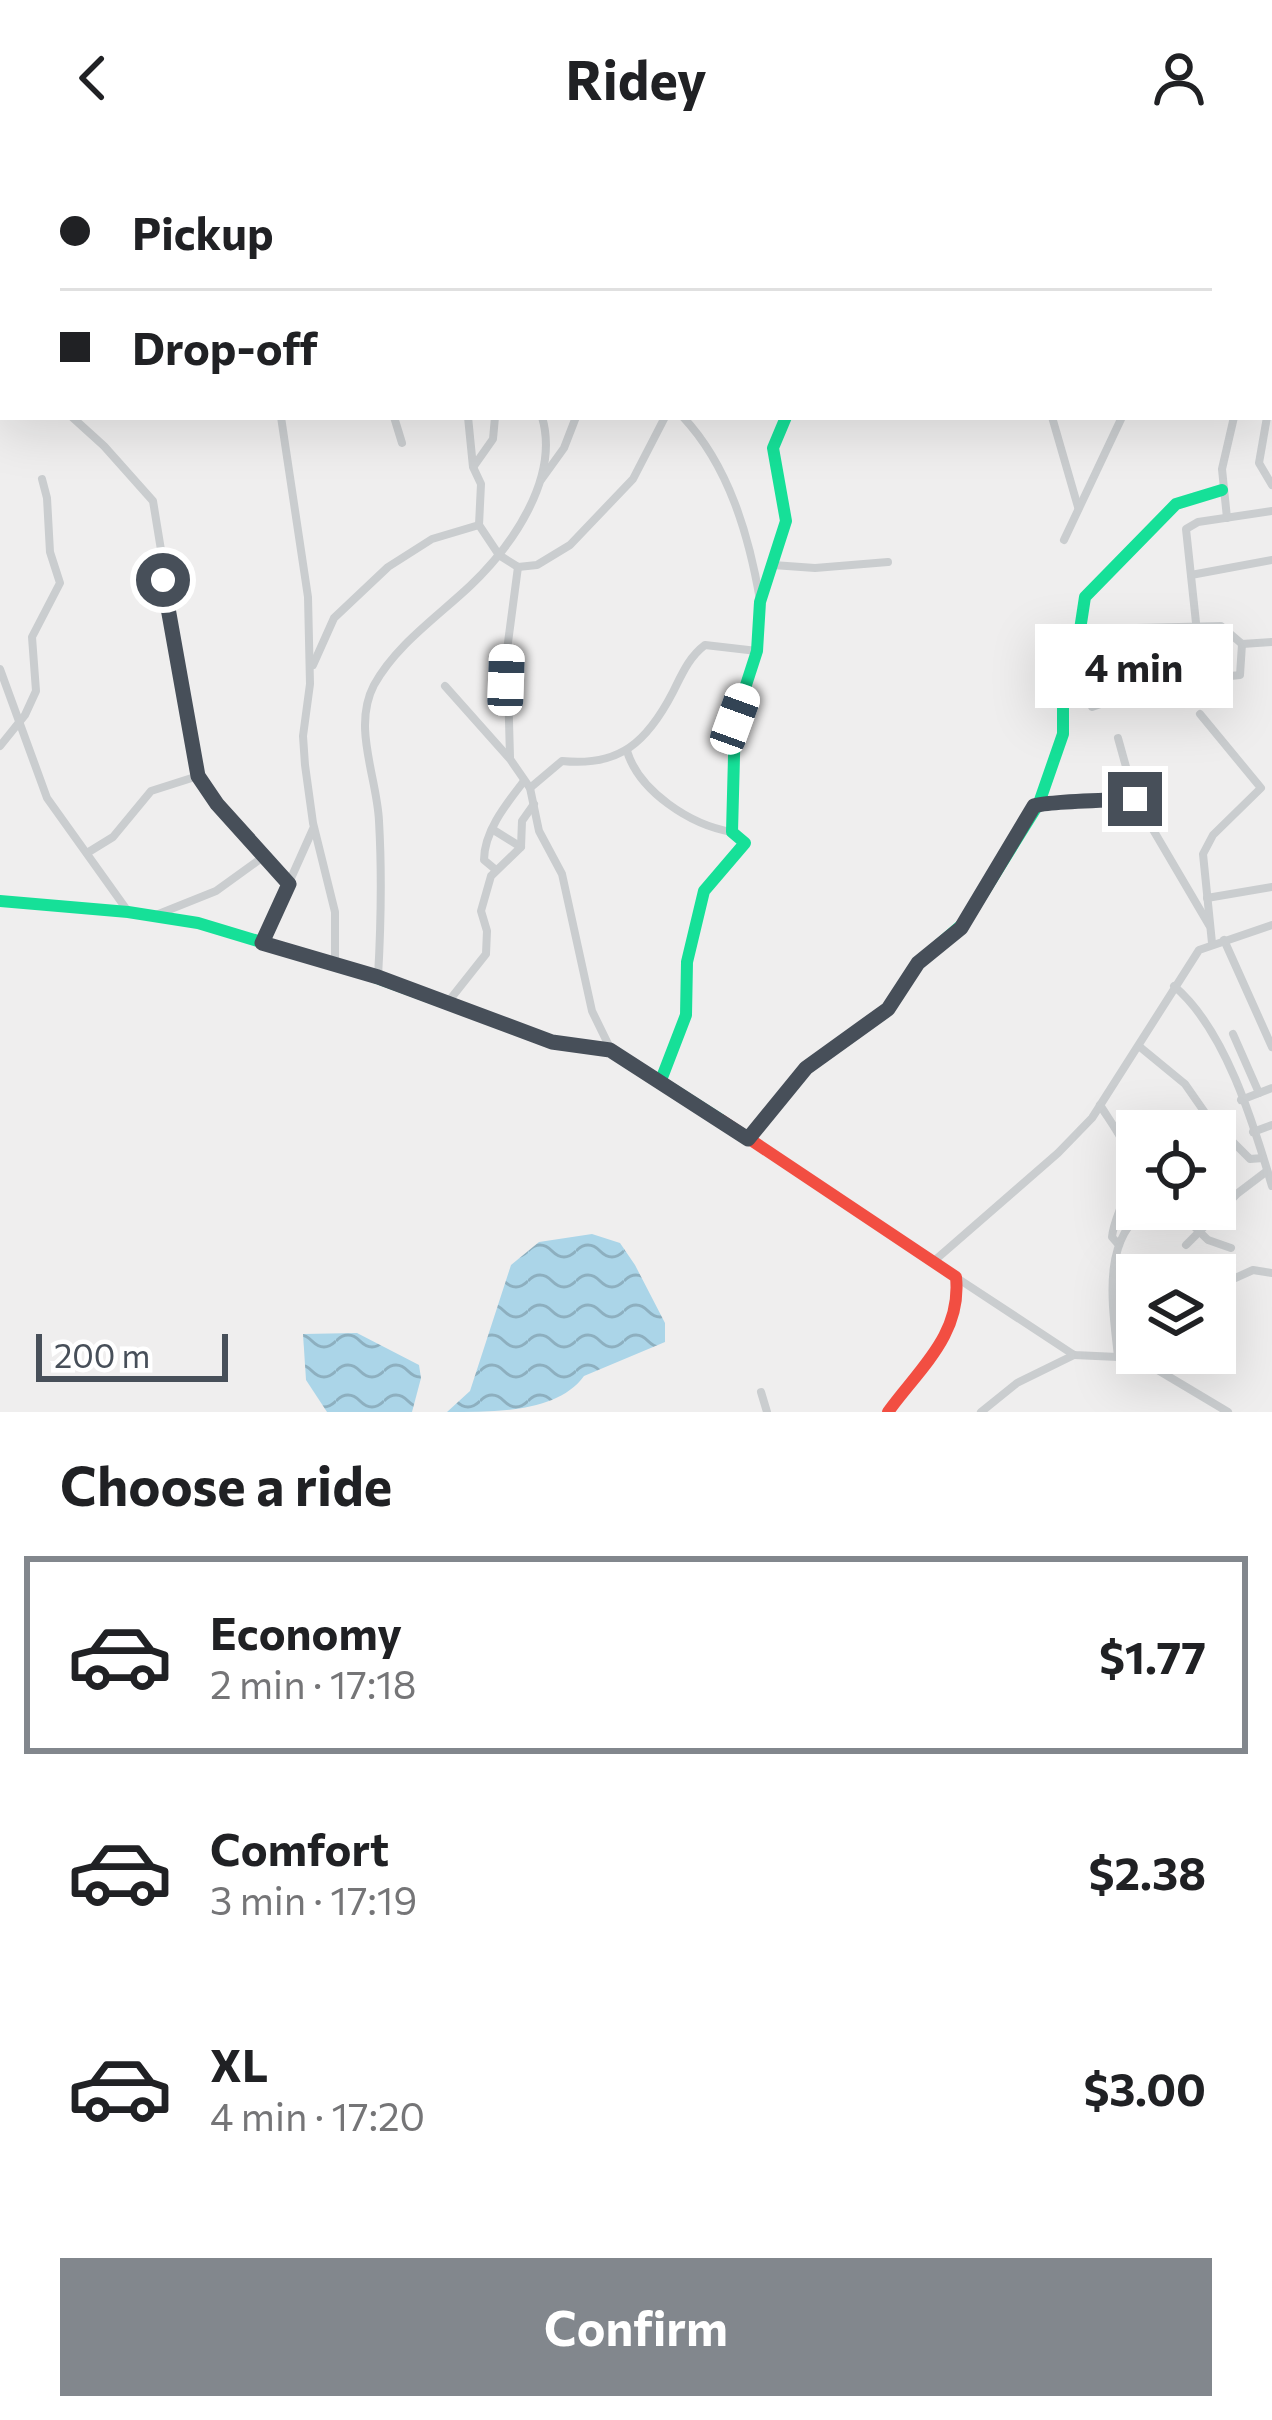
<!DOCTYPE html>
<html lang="en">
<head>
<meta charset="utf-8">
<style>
  :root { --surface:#fff; --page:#f6f6f6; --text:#202124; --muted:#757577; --line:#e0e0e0; --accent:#82878d }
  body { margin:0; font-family:Commissioner,sans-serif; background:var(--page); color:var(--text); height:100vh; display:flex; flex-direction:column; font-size:45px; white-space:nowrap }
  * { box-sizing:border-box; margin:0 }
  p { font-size:39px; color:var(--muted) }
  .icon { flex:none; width:66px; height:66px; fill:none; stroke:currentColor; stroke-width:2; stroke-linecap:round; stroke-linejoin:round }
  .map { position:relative; height:1256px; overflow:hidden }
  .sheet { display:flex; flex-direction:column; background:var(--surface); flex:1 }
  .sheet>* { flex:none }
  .banner { position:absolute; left:0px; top:0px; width:1272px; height:264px; box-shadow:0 12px 48px #0002; display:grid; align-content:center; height:264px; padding:0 60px; background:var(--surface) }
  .controls { position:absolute; left:1116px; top:954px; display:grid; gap:24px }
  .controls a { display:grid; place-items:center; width:120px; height:120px; border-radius:0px; background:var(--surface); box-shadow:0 12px 48px #0002; font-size:60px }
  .scale { position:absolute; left:36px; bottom:30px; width:192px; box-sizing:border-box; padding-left:12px; border:6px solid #474f59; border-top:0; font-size:33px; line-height:42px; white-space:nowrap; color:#474f59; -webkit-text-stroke:9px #fff; paint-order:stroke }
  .end { position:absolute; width:54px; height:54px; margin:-27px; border:15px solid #474f59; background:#fff; box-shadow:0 0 0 6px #fff }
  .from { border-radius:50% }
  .bubble { position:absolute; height:84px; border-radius:0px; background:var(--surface); box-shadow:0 12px 48px #0002; font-size:39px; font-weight:700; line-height:84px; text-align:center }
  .car { position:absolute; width:36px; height:72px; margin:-36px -18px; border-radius:15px; box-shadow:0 0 9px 3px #0007; background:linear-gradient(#fff 24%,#345 0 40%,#fff 0 76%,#345 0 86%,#fff 0) }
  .banner b { display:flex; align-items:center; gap:42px; height:114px; font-size:45px }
  .banner b+b { border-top:3px solid var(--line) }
  .banner i { width:30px; height:30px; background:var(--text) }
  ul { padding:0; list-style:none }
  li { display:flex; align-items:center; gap:36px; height:198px; margin:0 24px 18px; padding:0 36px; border:6px solid transparent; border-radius:0px }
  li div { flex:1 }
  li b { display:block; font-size:45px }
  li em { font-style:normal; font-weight:700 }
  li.current { border-color:var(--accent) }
  li>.icon { width:108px; height:108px; stroke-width:1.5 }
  h2 { padding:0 60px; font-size:54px; line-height:144px }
  .cta { display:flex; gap:24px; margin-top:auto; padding:24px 60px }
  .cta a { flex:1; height:138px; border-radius:0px; background:var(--accent); color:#fff; font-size:48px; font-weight:700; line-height:138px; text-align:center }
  header { display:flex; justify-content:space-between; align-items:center; height:156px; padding:0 60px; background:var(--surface); font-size:54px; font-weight:700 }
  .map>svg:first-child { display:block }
</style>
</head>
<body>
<header><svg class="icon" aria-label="back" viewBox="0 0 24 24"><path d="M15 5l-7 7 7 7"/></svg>Ridey<svg class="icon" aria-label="person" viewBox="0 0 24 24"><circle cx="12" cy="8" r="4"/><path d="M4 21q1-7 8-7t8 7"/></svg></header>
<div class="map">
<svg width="1272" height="1256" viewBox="0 0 1272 1256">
  <defs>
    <pattern id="water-waves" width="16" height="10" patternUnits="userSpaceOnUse" patternTransform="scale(3)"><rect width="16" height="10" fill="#abd5e8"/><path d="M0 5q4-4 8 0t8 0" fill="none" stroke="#8dafbf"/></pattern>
  </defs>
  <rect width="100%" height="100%" fill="#efeeee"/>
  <g fill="url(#water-waves)">
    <path d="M 592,1078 L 620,1087 L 635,1109 L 665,1167 L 665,1186 L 584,1220 C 558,1256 498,1256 447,1256 L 470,1235 L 511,1109 L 539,1086 Z"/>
    <polygon points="357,1177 419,1209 421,1222 412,1256 327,1256 306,1224 303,1178"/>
  </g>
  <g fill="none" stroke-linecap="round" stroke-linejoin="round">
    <g stroke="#cacdcf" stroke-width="8">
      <polyline points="383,0 384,3"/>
      <polyline points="513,0 514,3"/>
      <polyline points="281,3 281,0"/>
      <polyline points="613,3 615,0"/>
      <polyline points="833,3 833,0"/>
      <polyline points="0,164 3,167"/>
      <polyline points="1269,252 1272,241"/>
      <polyline points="72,261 104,290 153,345 198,620 217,648 289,728"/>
      <polyline points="281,261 308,441 310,528 303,580 305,609 313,667 335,756 335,808"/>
      <polyline points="394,261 402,287"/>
      <polyline points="468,261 473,311 481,328 479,369 499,399 518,411 537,409 570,389 633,323 665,261"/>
      <path d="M 683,261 C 729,310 749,380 760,444"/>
      <polyline points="1052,261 1078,351"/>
      <polyline points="1267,261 1259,307 1272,329"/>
      <polyline points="474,310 493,283 495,261"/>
      <polyline points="541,324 564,292 576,261"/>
      <polyline points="1227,362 1222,313 1234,261"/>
      <polyline points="1064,384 1122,261"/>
      <polyline points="773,409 815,412 888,406"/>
      <polyline points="1191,419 1272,404"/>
      <polyline points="313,509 334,462 388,411 432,383 479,369"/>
      <polyline points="0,513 47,642 127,754"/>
      <polyline points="1202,523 1186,373 1198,366 1272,355"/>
      <polyline points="1155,528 1240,519 1242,488"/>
      <polyline points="445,530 510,603 530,632 539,675 562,718 592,855 611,894"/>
      <polyline points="1092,551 1115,543 1112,496 1136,472 1221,470 1242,488 1272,486"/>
      <polyline points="1200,558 1261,632 1213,679 1203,698 1212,787"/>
      <polyline points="1118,582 1135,643 1209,769"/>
      <polyline points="0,590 25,559 36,535 32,481 60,427 50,396 47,342 42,323"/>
      <path d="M 627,595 C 639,635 690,669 732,676"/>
      <polyline points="510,601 507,494 518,411"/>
      <path d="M 530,632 L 562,605 C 620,611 647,586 673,536 C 682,518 689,501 705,489 L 757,495"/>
      <polyline points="1039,647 1065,649 1135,643"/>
      <polyline points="492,673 521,691"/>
      <polyline points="87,697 113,681 151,635 198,620"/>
      <path d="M 496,714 L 484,704 C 484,675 507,647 524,625"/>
      <polyline points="1207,742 1272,731"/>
      <polyline points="156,759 216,735 263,701"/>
      <polyline points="1224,784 1272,891"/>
      <polyline points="262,787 313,673"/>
      <path d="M 378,821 C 381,769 382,717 379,665 C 377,621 352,571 374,529 C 396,489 437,461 470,430 C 512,390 560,322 542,261"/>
      <path d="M 1174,830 C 1225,873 1253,966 1272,1030"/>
      <polyline points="448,846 486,798 487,775 481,755 491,720 521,691 522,665 534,648"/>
      <polyline points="1233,878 1259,937"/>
      <polyline points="1140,891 1185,928 1208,961 1250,1003 1263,1002"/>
      <polyline points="1241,944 1272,932"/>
      <path d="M 1100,949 C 1124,987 1138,999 1123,1045 C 1119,1057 1113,1069 1112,1081 L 1118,1088"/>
      <polyline points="1253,976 1272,969"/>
      <polyline points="1176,1053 1208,1084 1231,1092"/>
      <polyline points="1186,1089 1238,1037 1267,1015"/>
      <polyline points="934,1105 1058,997 1092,962 1199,794 1272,769"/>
      <polyline points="957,1122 1074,1199 1118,1201 1151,1210 1228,1256"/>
      <polyline points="1215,1131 1253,1114 1272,1117"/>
      <polyline points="1116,1175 1137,1167"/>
      <path d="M 1118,1201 C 1113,1152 1100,1083 1147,1053"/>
      <polyline points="761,1236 767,1256"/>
      <polyline points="981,1256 1017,1227 1074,1199"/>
    </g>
    <g stroke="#16e098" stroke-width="12">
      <polyline points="0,745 128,756 198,767 361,816 552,886 611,894 721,964"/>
      <polyline points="661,924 686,859 687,806 704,735 745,687 732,676 735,563 757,495 760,446 786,365 773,292 786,261"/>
      <polyline points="748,983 805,912 888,853 918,807 965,766 1039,647 1063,578 1063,542 1074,513 1085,441 1176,348 1222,334"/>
    </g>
    <path stroke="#f24e42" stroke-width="12" d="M 721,964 L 956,1121 C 962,1179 919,1213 888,1256"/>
  </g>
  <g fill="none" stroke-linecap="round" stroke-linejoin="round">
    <path stroke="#474f59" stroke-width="15" d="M 163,424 L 198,620 L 217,648 L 289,728 L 262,787 L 378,821 L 552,886 L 610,894 L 748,983 L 806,912 L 888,853 L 918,807 L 961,772 L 1034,650 C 1046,645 1115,644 1135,643"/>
  </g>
</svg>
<div class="controls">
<a><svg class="icon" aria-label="locate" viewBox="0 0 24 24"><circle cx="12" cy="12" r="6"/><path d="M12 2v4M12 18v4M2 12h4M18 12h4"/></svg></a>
<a><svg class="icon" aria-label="layers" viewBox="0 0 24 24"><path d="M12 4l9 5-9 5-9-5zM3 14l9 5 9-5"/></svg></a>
</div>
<div class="scale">200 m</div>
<i class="end from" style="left:163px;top:424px"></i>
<i class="end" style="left:1135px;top:643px"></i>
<div class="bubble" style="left:1035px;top:468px;width:198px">4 min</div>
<i class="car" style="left:506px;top:524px;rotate:2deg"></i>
<i class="car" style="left:735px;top:563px;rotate:20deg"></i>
<div class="banner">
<b><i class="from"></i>Pickup</b>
<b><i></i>Drop-off</b>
</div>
</div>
<section class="sheet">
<h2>Choose a ride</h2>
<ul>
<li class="current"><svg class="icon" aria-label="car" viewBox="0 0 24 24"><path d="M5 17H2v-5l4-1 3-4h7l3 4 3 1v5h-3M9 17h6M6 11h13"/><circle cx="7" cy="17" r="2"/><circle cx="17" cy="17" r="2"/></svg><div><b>Economy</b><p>2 min · 17:18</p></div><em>$1.77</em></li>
<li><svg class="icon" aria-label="car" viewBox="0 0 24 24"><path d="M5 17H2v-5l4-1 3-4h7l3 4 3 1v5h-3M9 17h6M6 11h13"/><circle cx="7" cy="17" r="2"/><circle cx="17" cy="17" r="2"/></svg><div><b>Comfort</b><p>3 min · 17:19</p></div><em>$2.38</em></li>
<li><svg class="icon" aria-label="car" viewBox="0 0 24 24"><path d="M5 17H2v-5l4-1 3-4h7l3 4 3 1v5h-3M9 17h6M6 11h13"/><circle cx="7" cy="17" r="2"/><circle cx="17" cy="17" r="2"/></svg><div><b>XL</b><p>4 min · 17:20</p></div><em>$3.00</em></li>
</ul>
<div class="cta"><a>Confirm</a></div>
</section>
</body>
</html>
